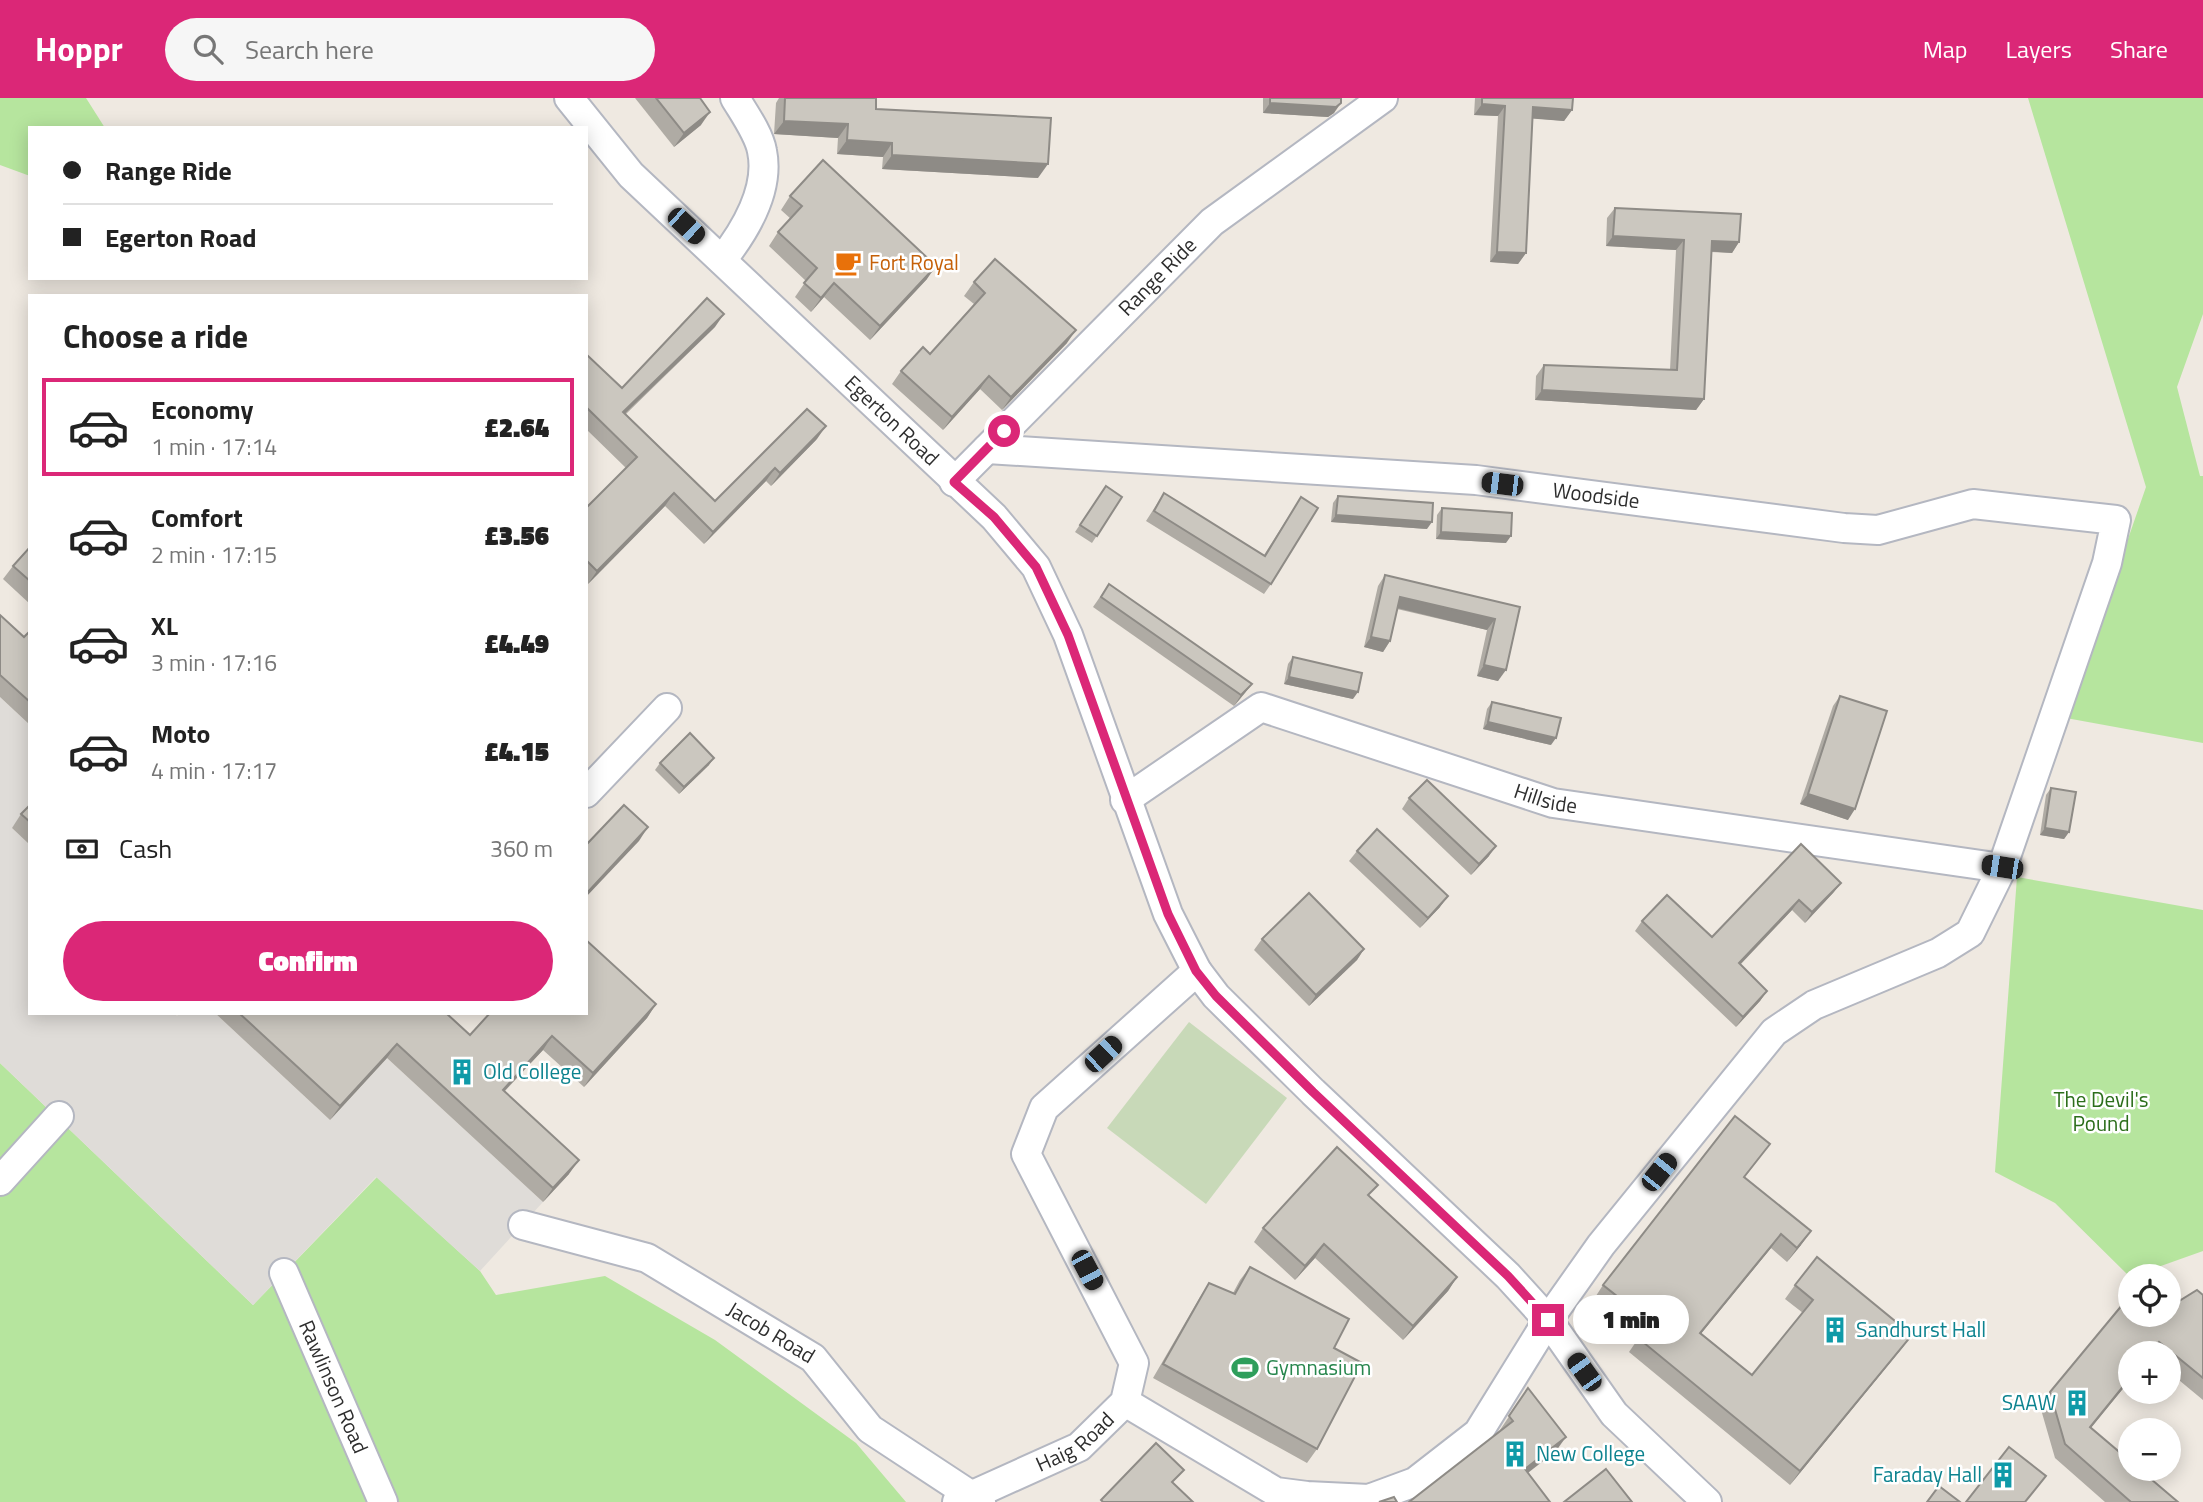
<!DOCTYPE html>
<html lang="en">
<head>
<meta charset="utf-8">
<style>
  :root { --surface:#fff; --page:#f6f6f6; --text:#222; --muted:#767676; --line:#e0e0e0; --accent:#db2777 }
  body { margin:0; font-family:"Titillium Web",sans-serif; background:var(--page); color:var(--text); height:100vh; display:flex; flex-direction:column; font-size:26px; white-space:nowrap }
  * { box-sizing:border-box; margin:0 }
  p { font-size:23px; color:var(--muted) }
  .icon { flex:none; width:38px; height:38px; fill:none; stroke:currentColor; stroke-width:2; stroke-linecap:round; stroke-linejoin:round }
  .map { position:relative; flex:1; overflow:hidden }
  .panel { position:absolute; left:28px; top:196px; width:560px; height:721px; display:flex; flex-direction:column; background:var(--surface); border-radius:0px; box-shadow:0 4px 18px #0003 }
  .panel>* { flex:none }
  .banner { position:absolute; left:28px; top:28px; width:560px; height:154px; border-radius:0px; box-shadow:0 4px 18px #0003; display:grid; align-content:center; height:154px; padding:0 35px; background:var(--surface) }
  .buttons { position:absolute; left:2118px; top:1166px; display:grid; gap:14px }
  .buttons a { display:grid; place-items:center; width:63px; height:63px; border-radius:50%; background:var(--surface); box-shadow:0 4px 18px #0003; font-size:35px }
  .end { position:absolute; width:32px; height:32px; margin:-16px; border:9px solid #db2777; background:#fff; box-shadow:0 0 0 4px #fff }
  .from { border-radius:50% }
  .bubble { position:absolute; height:49px; border-radius:24px; background:var(--surface); box-shadow:0 4px 18px #0003; font-size:23px; font-weight:800; line-height:49px; text-align:center }
  .car { position:absolute; width:21px; height:42px; margin:-21px -10px; border-radius:9px; box-shadow:0 0 5px 2px #0007; background:linear-gradient(#222 24%,#8ab4d8 0 40%,#222 0 76%,#8ab4d8 0 86%,#222 0) }
  .banner b { display:flex; align-items:center; gap:24px; height:66px; font-size:26px }
  .banner b+b { border-top:2px solid var(--line) }
  .banner i { width:18px; height:18px; background:var(--text) }
  ul { padding:0; list-style:none }
  li { display:flex; align-items:center; gap:21px; height:98px; margin:0 14px 10px; padding:0 21px; border:4px solid transparent; border-radius:0px }
  li div { flex:1 }
  li b { display:block; font-size:26px }
  li em { font-style:normal; font-weight:800 }
  li.on { border-color:var(--accent) }
  li>.icon { width:63px; height:63px; stroke-width:1.5 }
  h2 { padding:0 35px; font-size:32px; line-height:84px }
  .pay { display:flex; align-items:center; gap:18px; height:77px; padding:0 35px; font-size:26px }
  .pay p { margin-inline-start:auto }
  .primary-button { display:flex; gap:14px; margin-top:auto; padding:14px 35px }
  .primary-button a { flex:1; height:80px; border-radius:42px; background:var(--accent); color:#fff; font-size:28px; font-weight:800; line-height:80px; text-align:center }
  header { display:flex; align-items:center; gap:42px; box-sizing:border-box; height:98px; padding:0 35px; background:var(--accent); color:#fff }
  header strong { font-size:33px }
  nav { display:flex; gap:38px; margin-inline-start:auto; font-size:24px }
  .search { width:490px; height:63px; background:var(--page); display:flex; align-items:center; gap:18px; box-sizing:border-box; padding:0 24px; border-radius:38px; color:var(--muted); font-size:26px }
  .map>svg:first-child { display:block }
</style>
</head>
<body>
<header>
<strong>Hoppr</strong>
<div class="search"><svg class="icon" aria-label="search" viewBox="0 0 24 24"><circle cx="10" cy="10" r="6"/><path d="M15 15l6 6"/></svg>Search here</div>
<nav><a>Map</a><a>Layers</a><a>Share</a></nav>
</header>
<div class="map">
<svg width="2203" height="1404" viewBox="0 0 2203 1404">
  <rect width="100%" height="100%" fill="#efe9e1"/>
  <g fill="#b6e59e">
    <polygon points="0,0 86,0 105,30 30,30 30,78 0,67"/>
    <polygon points="2028,0 2203,0 2203,216 2177,289 2200,378 2203,378 2203,645 2066,620 2146,389"/>
    <polygon points="2017,779 2203,812 2203,1153 2130,1179 2055,1105 1995,1074"/>
    <polygon points="0,965 253,1207 377,1079 480,1173 496,1197 605,1178 715,1242 856,1345 906,1404 0,1404"/>
  </g>
  <polygon fill="#c8d9b8" points="1189,924 1287,1000 1206,1106 1107,1030"/>
  <polygon fill="#dfdcd8" points="0,599 30,627 30,711 12,730 30,747 30,915 174,915 177,918 180,915 215,915 330,1022 387,960 543,1104 480,1173 376,1079 253,1207 0,965"/>
  <g fill="none" stroke-linecap="round" stroke-linejoin="round">
    <g stroke="#b4b7c1" stroke-width="32">
      <g id="minor">
        <path id="s1" d="M 569,0 L 631,77 L 994,419 L 1036,469 L 1068,537 L 1168,816 L 1197,873 L 1216,898 L 1313,994 L 1508,1178 L 1548,1222 L 1614,1316 L 1707,1404"/>
        <path d="M 722,162 C 745,133 770,91 762,53 C 759,36 744,15 735,0"/>
        <path id="s2" d="M 987,351 L 1476,382 L 1844,430 L 1878,432 L 1973,406 L 2116,422 L 2107,465 L 2002,770 L 1970,835 L 1938,855 L 1814,907 L 1774,934 L 1601,1147 L 1548,1222 L 1478,1335 L 1415,1384 L 1369,1401 L 1307,1398 L 1276,1394 L 1125,1304"/>
        <path id="s3" d="M 954,384 L 1212,124 L 1383,0"/>
        <polyline points="586,695 667,610"/>
        <path id="s4" d="M 1125,702 L 1261,609 L 1553,705 L 2002,770"/>
        <polyline points="0,1083 59,1018"/>
        <path id="s5" d="M 523,1127 L 647,1160 L 813,1260 L 870,1331 L 981,1404"/>
        <path id="s6" d="M 284,1175 L 383,1404"/>
        <path id="s7" d="M 957,1404 L 1079,1349 L 1125,1304 L 1134,1265 L 1026,1056 L 1044,1010 L 1197,873"/>
      </g>
    </g>
    <use href="#minor" stroke="#fff" stroke-width="28"/>
  </g>
  <g fill="#afaba4">
    <polygon points="635,0 700,0 701,27 674,49"/>
    <polygon points="779,0 876,0 876,11 1038,80 882,71 883,59 837,56 838,40 774,36 776,5"/>
    <polygon points="1263,0 1341,0 1334,15 1328,19 1263,15"/>
    <polygon points="1475,0 1573,0 1572,12 1564,23 1532,20 1526,155 1518,166 1490,164 1498,18 1474,17"/>
    <polygon points="790,98 927,181 870,242 824,199 811,214 795,199 806,183 769,148 778,134 791,121 781,112"/>
    <polygon points="1615,110 1739,144 1732,155 1711,154 1704,301 1696,312 1535,302 1536,278 1544,267 1670,272 1676,152 1606,148 1607,120"/>
    <polygon points="974,184 1067,245 1002,312 980,291 943,332 892,286 901,273 930,256 974,206 964,198"/>
    <polygon points="715,229 626,316 715,403 817,341 771,388 766,383 704,446 665,408 588,486 586,484 586,410 626,370 586,331 586,256 622,290"/>
    <polygon points="1106,388 1122,399 1092,445 1075,434"/>
    <polygon points="1164,395 1264,457 1301,399 1271,486 1264,496 1146,423"/>
    <polygon points="1338,398 1427,431 1331,424 1333,405"/>
    <polygon points="1442,410 1506,445 1436,441 1437,417"/>
    <polygon points="30,449 30,506 3,481 13,468"/>
    <polygon points="1385,477 1520,509 1498,583 1477,578 1487,532 1397,511 1390,543 1383,554 1364,549 1378,488"/>
    <polygon points="1109,486 1252,586 1244,596 1234,608 1093,509"/>
    <polygon points="0,517 24,539 30,533 30,627 0,599"/>
    <polygon points="1293,559 1353,601 1284,586 1288,566"/>
    <polygon points="1840,598 1848,722 1800,706 1833,608"/>
    <polygon points="1492,604 1551,647 1483,631 1487,611"/>
    <polygon points="660,665 709,667 679,696 655,672"/>
    <polygon points="2051,690 2069,734 2064,741 2040,737 2046,697"/>
    <polygon points="1409,700 1489,758 1471,777 1402,711"/>
    <polygon points="30,707 30,747 12,730 21,716"/>
    <polygon points="1357,753 1440,809 1420,830 1349,763"/>
    <polygon points="1841,785 1833,795 1805,825 1792,812 1740,867 1767,893 1760,903 1736,929 1635,833 1642,823 1712,839"/>
    <polygon points="1262,841 1364,851 1357,862 1309,908 1254,852"/>
    <polygon points="656,906 647,920 584,989 543,952 505,993 569,1076 543,1104 387,960 330,1022 215,915 446,915 470,937"/>
    <polygon points="1760,1059 1745,1079 1801,1147 1787,1164 1771,1150 1701,1235 1752,1277 1803,1215 1785,1201 1795,1187 1912,1237 1902,1250 1790,1387 1629,1254 1640,1238 1594,1201 1603,1187"/>
    <polygon points="1370,1098 1457,1179 1448,1193 1403,1242 1315,1160 1295,1182 1254,1144 1263,1130"/>
    <polygon points="1250,1169 1334,1250 1317,1351 1307,1365 1153,1280 1200,1199 1209,1185 1233,1195 1240,1182"/>
    <polygon points="2203,1197 2203,1302 2168,1273 2168,1255 2130,1255 2130,1282 2091,1330 2178,1404 2105,1404 2055,1360 2040,1308 2050,1294 2130,1216 2168,1216"/>
    <polygon points="1528,1290 1556,1353 1409,1404 1500,1333 1500,1332"/>
  </g>
  <g fill="#8e8b86">
    <polygon points="1270,5 1341,5 1334,15 1328,19 1263,15"/>
    <polygon points="1482,6 1505,8 1498,18 1474,17"/>
    <polygon points="1533,9 1572,12 1564,23 1525,20"/>
    <polygon points="710,14 701,27 674,49 684,35"/>
    <polygon points="784,23 848,26 838,40 774,36"/>
    <polygon points="847,42 892,45 883,59 837,56"/>
    <polygon points="892,57 1048,66 1038,80 882,71"/>
    <polygon points="1613,138 1684,142 1676,152 1606,148"/>
    <polygon points="1712,143 1739,144 1732,155 1704,153"/>
    <polygon points="1497,154 1526,155 1518,166 1490,164"/>
    <polygon points="936,168 927,181 870,242 880,228"/>
    <polygon points="834,185 824,199 811,214 821,200"/>
    <polygon points="724,216 715,229 614,326 623,314"/>
    <polygon points="1076,232 1067,245 1002,312 1011,299"/>
    <polygon points="989,278 980,291 943,332 952,319"/>
    <polygon points="1542,292 1704,301 1696,312 1535,302"/>
    <polygon points="826,328 817,341 771,388 780,375"/>
    <polygon points="775,370 766,383 704,446 713,434"/>
    <polygon points="674,395 665,408 588,486 597,473"/>
    <polygon points="1336,417 1432,424 1427,431 1331,424"/>
    <polygon points="1441,434 1511,438 1506,445 1436,441"/>
    <polygon points="1400,499 1495,521 1487,532 1393,509"/>
    <polygon points="1371,539 1390,543 1383,554 1364,549"/>
    <polygon points="1484,567 1506,572 1498,583 1477,578"/>
    <polygon points="1289,579 1358,594 1353,601 1284,586"/>
    <polygon points="1252,586 1244,596 1234,608 1241,597"/>
    <polygon points="1488,624 1556,640 1551,647 1483,631"/>
    <polygon points="714,660 709,667 679,696 684,689"/>
    <polygon points="1808,696 1855,711 1848,722 1800,706"/>
    <polygon points="648,729 639,743 586,799 586,796"/>
    <polygon points="2045,730 2069,734 2064,741 2040,737"/>
    <polygon points="1496,748 1489,758 1471,777 1479,766"/>
    <polygon points="1841,785 1833,795 1805,825 1812,814"/>
    <polygon points="1448,798 1440,809 1420,830 1428,820"/>
    <polygon points="1799,802 1792,812 1731,876 1739,865"/>
    <polygon points="1364,851 1357,862 1309,908 1316,897"/>
    <polygon points="1767,893 1760,903 1736,929 1743,919"/>
    <polygon points="656,906 647,920 584,989 593,975"/>
    <polygon points="552,938 543,952 493,1005 503,992"/>
    <polygon points="397,946 387,960 330,1022 340,1008"/>
    <polygon points="579,1062 569,1076 543,1104 553,1090"/>
    <polygon points="1811,1133 1801,1147 1787,1164 1797,1150"/>
    <polygon points="1781,1136 1771,1150 1691,1248 1700,1235"/>
    <polygon points="1324,1146 1315,1160 1295,1182 1305,1168"/>
    <polygon points="1457,1179 1448,1193 1403,1242 1413,1228"/>
    <polygon points="1912,1237 1902,1250 1790,1387 1800,1373"/>
    <polygon points="2130,1280 2130,1282 2080,1343 2090,1329"/>
    <polygon points="1566,1339 1556,1353 1515,1385 1525,1371"/>
  </g>
  <g fill="#cbc7bf" stroke="#8e8b86" stroke-width="2">
    <polygon points="656,0 700,0 710,14 684,35"/>
    <polygon points="785,0 876,0 876,11 1051,20 1048,66 892,57 892,45 847,42 848,26 784,23"/>
    <polygon points="1270,0 1341,0 1341,5 1336,9 1270,5"/>
    <polygon points="1482,0 1573,0 1572,12 1533,9 1526,155 1497,154 1505,8 1482,6"/>
    <polygon points="823,62 936,168 880,228 834,185 821,200 804,185 817,170 778,134 802,108 790,98"/>
    <polygon points="1615,110 1741,116 1739,144 1712,143 1704,301 1542,292 1544,267 1677,272 1684,142 1613,138"/>
    <polygon points="995,161 1076,232 1011,299 989,278 952,319 901,273 923,249 930,256 985,195 974,184"/>
    <polygon points="707,200 724,216 623,314 715,403 807,311 826,328 780,375 775,370 713,434 674,395 597,473 586,462 586,410 637,359 586,309 586,256 622,290"/>
    <polygon points="1106,388 1122,399 1097,438 1080,427"/>
    <polygon points="1164,395 1265,458 1301,399 1318,410 1271,486 1154,413"/>
    <polygon points="1338,398 1433,405 1432,424 1336,417"/>
    <polygon points="1442,410 1512,415 1511,438 1441,434"/>
    <polygon points="30,449 30,483 13,468"/>
    <polygon points="1385,477 1520,509 1506,572 1484,567 1495,521 1400,499 1390,543 1371,539"/>
    <polygon points="1109,486 1252,586 1241,597 1101,499"/>
    <polygon points="0,517 24,539 30,533 30,604 0,577"/>
    <polygon points="1293,559 1362,575 1358,594 1289,579"/>
    <polygon points="1840,598 1887,613 1855,711 1808,696"/>
    <polygon points="1492,604 1561,620 1556,640 1488,624"/>
    <polygon points="690,635 714,660 684,689 660,665"/>
    <polygon points="1427,682 1496,748 1479,766 1409,700"/>
    <polygon points="2051,690 2076,694 2069,734 2045,730"/>
    <polygon points="30,707 30,724 21,716"/>
    <polygon points="624,707 648,729 586,796 586,747"/>
    <polygon points="1377,731 1448,798 1428,820 1357,753"/>
    <polygon points="1801,746 1841,785 1812,814 1799,802 1739,865 1767,893 1743,919 1642,823 1667,797 1712,839"/>
    <polygon points="1309,795 1364,851 1316,897 1262,841"/>
    <polygon points="586,842 656,906 593,975 552,938 503,992 579,1062 553,1090 397,946 340,1008 239,915 446,915 470,937 490,915 586,915"/>
    <polygon points="1735,1018 1770,1046 1744,1079 1811,1133 1797,1150 1781,1136 1700,1235 1752,1277 1813,1202 1795,1187 1817,1159 1912,1237 1800,1373 1638,1240 1651,1225 1603,1187"/>
    <polygon points="1337,1049 1378,1087 1368,1097 1457,1179 1413,1228 1324,1146 1305,1168 1263,1130"/>
    <polygon points="1250,1169 1349,1221 1334,1250 1362,1265 1317,1351 1163,1266 1209,1185 1235,1196"/>
    <polygon points="2197,1192 2203,1197 2203,1280 2159,1244 2150,1255 2130,1255 2130,1280 2090,1329 2130,1363 2130,1370 2138,1370 2178,1404 2131,1404 2065,1346 2050,1294 2123,1206 2130,1208 2130,1216 2168,1216 2168,1209 2171,1208"/>
    <polygon points="1528,1290 1566,1339 1525,1371 1550,1404 1409,1404 1513,1323 1509,1318"/>
    <polygon points="1156,1345 1184,1372 1172,1384 1193,1404 1103,1404 1101,1402"/>
    <polygon points="2009,1349 2046,1378 2025,1404 1966,1404"/>
    <polygon points="1606,1371 1632,1404 1564,1404"/>
    <polygon points="1939,1388 1960,1404 1927,1404"/>
    <polygon points="1394,1399 1397,1404 1379,1404"/>
  </g>
  <g fill="none" stroke-linecap="round" stroke-linejoin="round">
    <polyline stroke="#db2777" stroke-width="9" points="1004,333 954,384 994,419 1036,469 1068,537 1168,816 1196,873 1216,898 1313,994 1508,1178 1548,1222"/>
  </g>
  <defs>
    <g id="cafe-bare" transform="scale(2.1)"><path d="M-5.5-4.5H6V0H3Q3 3.5 0 3.5H-2.5Q-5.5 3.5-5.5 0ZM3-3.2v2h1.7v-2ZM-6 4.5H4V6H-6Z" fill="#e8710a" stroke="#fff" stroke-width="2.5" paint-order="stroke"/></g>
    <g id="building-bare" transform="scale(2.1)"><path d="M-4-6H4V6H1V3H-1V6H-4ZM-2.5-4.3h1.7v1.8h-1.7ZM.8-4.3h1.7v1.8H.8ZM-2.5-1h1.7V.8h-1.7ZM.8-1h1.7V.8H.8Z" fill="#0f9aa8" stroke="#fff" stroke-width="2.5" paint-order="stroke"/></g>
    <g id="stadium-bare" transform="scale(2.1)"><path d="M0-5a6.5 5 0 1 0 0 10a6.5 5 0 1 0 0-10ZM-3.5-1.8h7v3.6h-7Z" fill="#2e9e5b" stroke="#fff" stroke-width="2.5" paint-order="stroke"/></g>
  </defs>
  <g fill-rule="evenodd">
    <use href="#cafe-bare" x="848" y="165"/>
    <use href="#building-bare" x="462" y="974"/>
    <use href="#building-bare" x="1835" y="1232"/>
    <use href="#stadium-bare" x="1245" y="1270"/>
    <use href="#building-bare" x="2077" y="1305"/>
    <use href="#building-bare" x="1515" y="1356"/>
    <use href="#building-bare" x="2003" y="1377"/>
  </g>
  <g text-anchor="middle" stroke-width="5" stroke-linejoin="round" paint-order="stroke">
    <g font-size="21" fill="#c56008" stroke="#fff" text-anchor="start">
      <text x="869" y="172">Fort Royal</text>
    </g>
    <g font-size="21" fill="#2e2e2e" stroke="#fff">
      <text dy="7" stroke="none"><textPath href="#s3" startOffset="289">Range Ride</textPath></text>
      <text dy="7" stroke="none"><textPath href="#s1" startOffset="457">Egerton Road</textPath></text>
      <text dy="7" stroke="none"><textPath href="#s2" startOffset="611">Woodside</textPath></text>
      <text dy="7" stroke="none"><textPath href="#s4" startOffset="464">Hillside</textPath></text>
      <text dy="7" stroke="none"><textPath href="#s5" startOffset="273">Jacob Road</textPath></text>
      <text dy="7" stroke="none"><textPath href="#s6" startOffset="124">Rawlinson Road</textPath></text>
      <text dy="7" stroke="none"><textPath href="#s7" startOffset="133">Haig Road</textPath></text>
    </g>
    <g font-size="21" fill="#0d838f" stroke="#fff" text-anchor="start">
      <text x="483" y="981">Old College</text>
      <text x="1856" y="1239">Sandhurst Hall</text>
      <text x="2056" y="1312" text-anchor="end">SAAW</text>
      <text x="1536" y="1363">New College</text>
      <text x="1982" y="1384" text-anchor="end">Faraday Hall</text>
    </g>
    <g font-size="21" fill="#2c6e1b" stroke="#fff">
      <text x="2101" y="1009">The Devil's<tspan x="2101" dy="24">Pound</tspan></text>
    </g>
    <g font-size="21" fill="#27864d" stroke="#fff" text-anchor="start">
      <text x="1266" y="1277">Gymnasium</text>
    </g>
  </g>
</svg>
<div class="buttons">
<a><svg class="icon" aria-label="locate" viewBox="0 0 24 24"><circle cx="12" cy="12" r="6"/><path d="M12 2v4M12 18v4M2 12h4M18 12h4"/></svg></a>
<a>+</a>
<a>−</a>
</div>
<i class="end from" style="left:1004px;top:333px"></i>
<i class="end" style="left:1548px;top:1222px"></i>
<div class="bubble" style="left:1573px;top:1197px;width:116px">1 min</div>
<i class="car" style="left:686px;top:128px;rotate:133deg"></i>
<i class="car" style="left:1502px;top:386px;rotate:277deg"></i>
<i class="car" style="left:2002px;top:769px;rotate:279deg"></i>
<i class="car" style="left:1103px;top:956px;rotate:47deg"></i>
<i class="car" style="left:1659px;top:1074px;rotate:39deg"></i>
<i class="car" style="left:1087px;top:1172px;rotate:152deg"></i>
<i class="car" style="left:1584px;top:1274px;rotate:324deg"></i>
<div class="banner">
<b><i class="from"></i>Range Ride</b>
<b><i></i>Egerton Road</b>
</div>
<section class="panel">
<h2>Choose a ride</h2>
<ul>
<li class="on"><svg class="icon" aria-label="car" viewBox="0 0 24 24"><path d="M5 17H2v-5l4-1 3-4h7l3 4 3 1v5h-3M9 17h6M6 11h13"/><circle cx="7" cy="17" r="2"/><circle cx="17" cy="17" r="2"/></svg><div><b>Economy</b><p>1 min · 17:14</p></div><em>£2.64</em></li>
<li><svg class="icon" aria-label="car" viewBox="0 0 24 24"><path d="M5 17H2v-5l4-1 3-4h7l3 4 3 1v5h-3M9 17h6M6 11h13"/><circle cx="7" cy="17" r="2"/><circle cx="17" cy="17" r="2"/></svg><div><b>Comfort</b><p>2 min · 17:15</p></div><em>£3.56</em></li>
<li><svg class="icon" aria-label="car" viewBox="0 0 24 24"><path d="M5 17H2v-5l4-1 3-4h7l3 4 3 1v5h-3M9 17h6M6 11h13"/><circle cx="7" cy="17" r="2"/><circle cx="17" cy="17" r="2"/></svg><div><b>XL</b><p>3 min · 17:16</p></div><em>£4.49</em></li>
<li><svg class="icon" aria-label="car" viewBox="0 0 24 24"><path d="M5 17H2v-5l4-1 3-4h7l3 4 3 1v5h-3M9 17h6M6 11h13"/><circle cx="7" cy="17" r="2"/><circle cx="17" cy="17" r="2"/></svg><div><b>Moto</b><p>4 min · 17:17</p></div><em>£4.15</em></li>
</ul>
<div class="pay"><svg class="icon" aria-label="cash" viewBox="0 0 24 24"><path d="M3 7h18v10H3z"/><circle cx="12" cy="12" r="2"/></svg>Cash<p>360 m</p></div>
<div class="primary-button"><a>Confirm</a></div>
</section>
</div>
</body>
</html>
